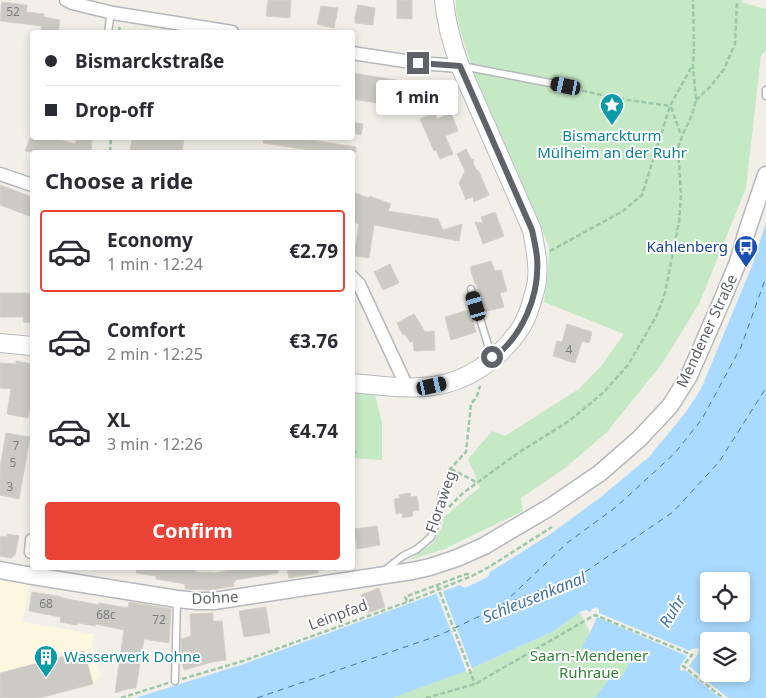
<!DOCTYPE html>
<html lang="en">
<head>
<meta charset="utf-8">
<style>
  :root { --surface:#fff; --page:#f7f7f7; --text:#2b2b33; --muted:#7c7c81; --line:#e1e1e2; --accent:#ea4335 }
  body { margin:0; font-family:"Noto Sans",sans-serif; background:var(--page); color:var(--text); height:100vh; display:flex; flex-direction:column; font-size:19px; white-space:nowrap }
  * { box-sizing:border-box; margin:0 }
  p { font-size:16px; color:var(--muted) }
  .icon { flex:none; width:28px; height:28px; fill:none; stroke:currentColor; stroke-width:2; stroke-linecap:round; stroke-linejoin:round }
  .map { position:relative; flex:1; overflow:hidden }
  .side { position:absolute; left:30px; top:150px; width:325px; height:420px; display:flex; flex-direction:column; background:var(--surface); border-radius:5px; box-shadow:0 2px 8px #0003 }
  .side>* { flex:none }
  .banner { position:absolute; left:30px; top:30px; width:325px; height:110px; border-radius:5px; box-shadow:0 2px 8px #0003; display:grid; align-content:center; height:110px; padding:0 15px; background:var(--surface) }
  .buttons { position:absolute; left:700px; top:572px; display:grid; gap:10px }
  .buttons a { display:grid; place-items:center; width:50px; height:50px; border-radius:5px; background:var(--surface); box-shadow:0 2px 8px #0003; font-size:25px }
  .end { position:absolute; width:22px; height:22px; margin:-11px; border:6px solid #5f6368; background:#fff; box-shadow:0 0 0 2px #fff }
  .from { border-radius:50% }
  .bubble { position:absolute; height:35px; border-radius:5px; background:var(--surface); box-shadow:0 2px 8px #0003; font-size:16px; font-weight:700; line-height:35px; text-align:center }
  .car { position:absolute; width:15px; height:30px; margin:-15px -8px; border-radius:6px; box-shadow:0 0 4px 1px #0007; background:linear-gradient(#222 24%,#8ab4d8 0 40%,#222 0 76%,#8ab4d8 0 86%,#222 0) }
  .banner b { display:flex; align-items:center; gap:18px; height:48px; font-size:19px }
  .banner b+b { border-top:1px solid var(--line) }
  .banner i { width:12px; height:12px; background:var(--text) }
  ul { padding:0; list-style:none }
  li { display:flex; align-items:center; gap:15px; height:82px; margin:0 10px 8px; padding:0 5px; border:2px solid transparent; border-radius:5px }
  li div { flex:1 }
  li b { display:block; font-size:19px }
  li em { font-style:normal; font-weight:700 }
  li.current { border-color:var(--accent) }
  li>.icon { width:45px; height:45px; stroke-width:1.5 }
  h2 { padding:0 15px; font-size:22px; line-height:60px }
  .action { display:flex; gap:10px; margin-top:auto; padding:10px 15px }
  .action a { flex:1; height:58px; border-radius:5px; background:var(--accent); color:#fff; font-size:20px; font-weight:700; line-height:58px; text-align:center }
  .map>svg:first-child { display:block }
</style>
</head>
<body>
<div class="map">
<svg width="766" height="698" viewBox="0 0 766 698">
  <rect width="100%" height="100%" fill="#f1efe8"/>
  <polygon fill="#fef7e0" points="0,578 29,584 23,622 93,634 92,645 101,676 93,684 0,698"/>
  <g fill="#c5e8c5" fill-rule="evenodd">
    <polygon points="456,0 742,0 743,3 766,9 766,51 761,55 746,188 699,304 661,365 606,433 565,468 521,498 523,511 442,550 409,560 433,543 442,527 444,517 480,487 468,459 492,431 505,436 579,389 602,365 624,334 544,302 548,273 549,247 539,221 474,73 461,33 456,12"/>
    <polygon points="353,393 375,395 382,422 382,460 353,458"/>
    <path d="M 580,612 L 588,629 L 672,659 L 741,614 L 766,698 L 389,698 L 463,672 L 552,632 ZM 709,641 L 741,641 L 741,674 L 709,674 Z"/>
  </g>
  <path fill="#aadaff" fill-rule="evenodd" d="M 766,223 L 766,698 L 595,698 L 613,674 L 622,677 L 629,664 L 613,649 L 602,656 L 588,652 L 582,647 L 590,633 L 599,610 L 592,609 L 591,612 L 586,610 L 580,612 L 552,632 L 463,672 L 392,698 L 135,698 L 244,664 L 460,585 L 465,588 L 488,577 L 490,572 L 552,533 L 602,496 L 649,457 L 686,412 L 701,389 L 752,266 ZM 709,581 L 741,581 L 741,614 L 709,614 ZM 709,641 L 741,641 L 741,674 L 709,674 Z"/>
  <g fill="#f1efe8">
    <polygon points="442,589 473,671 467,673 436,592"/>
    <polygon points="597,607 599,610 599,613 690,651 692,649 697,648 699,649 698,654 689,666 728,698 720,698 685,670 681,671 680,670 680,666 687,656 597,617 590,633 589,630 597,611 596,610 594,610 591,614 588,613 591,612 592,609"/>
  </g>
  <g fill="none" stroke-linecap="round" stroke-linejoin="round">
    <g stroke="#4174aa" stroke-width="1" stroke-dasharray="6 5" stroke-linecap="butt">
      <polyline points="503,604 567,543 616,507 675,453 702,419 741,347 766,277"/>
      <polyline points="257,698 440,635 503,605 585,572 673,512 719,462 766,388"/>
    </g>
  </g>
  <g fill="#cccac5" stroke="#d6d1c6">
    <polygon points="268,0 291,0 290,18 266,16"/>
    <polygon points="397,0 412,0 412,19 397,18"/>
    <polygon points="2,2 27,5 26,12 44,14 44,17 60,20 58,32 41,32 42,26 0,21"/>
    <polygon points="358,5 375,8 373,25 355,23 355,17"/>
    <polygon points="321,6 338,8 334,28 317,24"/>
    <polygon points="352,73 420,84 416,109 352,99"/>
    <polygon points="435,113 437,119 451,113 458,131 445,136 453,154 440,159 436,150 434,151 420,119"/>
    <polygon points="352,122 363,124 361,135 352,133"/>
    <polygon points="30,138 53,138 75,144 77,138 93,138 91,144 92,145 91,150 93,151 93,152 31,152 25,151"/>
    <polygon points="132,138 184,138 182,152 130,152"/>
    <polygon points="264,138 298,138 356,147 356,152 322,152 263,143"/>
    <polygon points="466,149 471,159 474,160 473,163 477,171 478,170 489,195 474,202 473,197 467,199 467,198 466,200 459,183 465,171 457,154"/>
    <polygon points="0,185 32,197 32,217 0,205"/>
    <polygon points="352,192 369,198 370,196 391,204 388,211 438,219 443,230 462,224 459,241 374,225 369,258 354,256 359,224 352,221"/>
    <polygon points="495,212 504,236 483,244 475,222 483,223 481,217"/>
    <polygon points="491,261 495,271 501,270 507,291 500,293 504,307 484,312 476,283 475,284 470,267"/>
    <polygon points="390,264 399,283 383,290 374,272"/>
    <polygon points="0,293 32,293 32,323 23,322 23,317 0,317"/>
    <polygon points="472,309 475,318 473,321 476,332 451,340 445,317"/>
    <polygon points="414,314 425,332 434,331 435,350 414,351 413,341 410,342 405,334 403,335 397,323"/>
    <polygon points="567,324 592,332 589,343 582,341 575,363 553,356 557,341 562,342"/>
    <polygon points="16,361 32,364 32,412 29,412 28,418 7,414 11,389 0,388 0,363 16,364"/>
    <polygon points="6,433 30,437 19,499 0,495 0,468"/>
    <polygon points="410,493 411,497 417,496 419,510 412,511 413,516 403,518 402,513 396,514 394,499 400,498 399,495"/>
    <polygon points="377,526 380,545 357,549 354,529"/>
    <polygon points="7,534 19,536 15,555 11,558 0,556 0,536 7,537"/>
    <polygon points="137,568 195,568 195,572 215,573 243,568 278,568 278,573 235,580 235,582 233,582 234,586 209,590 185,589 185,584 156,579 156,576 136,573"/>
    <polygon points="287,568 318,568 318,573 289,578"/>
    <polygon points="379,588 385,607 367,613 361,595"/>
    <polygon points="32,592 58,596 63,598 99,605 99,603 128,608 129,602 171,609 169,643 144,639 136,688 127,689 115,693 124,630 95,624 95,626 78,623 77,625 60,622 61,617 29,611"/>
    <polygon points="266,607 270,633 244,637 239,611"/>
    <polygon points="213,613 213,621 222,621 226,660 212,662 184,670 181,659 181,639 191,636 190,614"/>
    <polygon points="84,651 93,684 39,698 0,698 0,673"/>
  </g>
  <g fill="none" stroke-linecap="round" stroke-linejoin="round">
    <g stroke="#b5b8bc" stroke-width="9">
      <g id="service">
        <polyline points="108,32 111,12"/>
        <polyline points="462,66 566,86"/>
        <polyline points="766,90 766,96"/>
        <polyline points="471,289 492,358"/>
        <polyline points="385,570 403,556 417,549 431,537 438,518 442,494"/>
        <polyline points="175,681 177,600"/>
      </g>
    </g>
    <g stroke="#b5b8bc" stroke-width="15">
      <g id="minor">
        <polyline points="66,0 72,3 113,13 232,32"/>
        <polyline points="352,53 418,63 460,66"/>
        <polyline points="0,174 32,185"/>
        <polyline points="352,277 359,284 407,387"/>
        <polyline points="31,552 32,540"/>
      </g>
    </g>
    <g stroke="#b5b8bc" stroke-width="19">
      <polyline id="tertiary" points="0,570 27,575 177,599 197,601 214,601 412,571 430,567 457,558 484,546 550,507 600,473 639,439 670,406 689,376 723,298 738,262 748,228 766,175"/>
    </g>
    <g stroke="#b6babf" stroke-width="20">
      <g id="secondary">
        <polyline points="0,343 32,346"/>
        <path d="M 352,383 C 378,385 407,390 433,386 C 466,382 498,360 517,333 C 526,322 530,308 534,294 C 535,290 537,284 537,279 C 539,263 535,247 532,230 L 460,66 C 452,44 446,23 444,0"/>
      </g>
    </g>
    <g stroke="#9cc7a9" stroke-width="2.5" stroke-dasharray="5 2.5" stroke-linecap="butt">
      <polyline points="119,32 120,25"/>
      <polyline points="575,89 615,98 670,106"/>
      <polyline points="696,100 710,87 724,69 735,44 737,1"/>
      <polyline points="671,107 681,135"/>
      <polyline points="110,152 111,138"/>
      <polyline points="550,251 623,211 642,195 670,106 692,66"/>
      <polyline points="352,452 358,452"/>
      <polyline points="451,469 478,483"/>
      <polyline points="445,485 450,469 466,452 471,404 477,396 480,386"/>
      <polyline points="449,507 463,493 518,453 569,421 604,392 628,365 657,315 665,293 679,222 681,195 678,148 682,136 692,115 696,100 693,65 694,48 693,0"/>
      <polyline points="407,601 405,597 466,574 471,575"/>
      <polyline points="182,679 243,661 407,602 472,576 489,567 552,527"/>
      <polyline points="121,698 168,683"/>
      <polyline points="426,698 475,684 595,615 692,655 683,666 723,698"/>
    </g>
    <use href="#service" stroke="#fff" stroke-width="6"/>
    <use href="#minor" stroke="#fff" stroke-width="12"/>
    <use href="#tertiary" stroke="#fff" stroke-width="16"/>
    <use href="#secondary" stroke="#fff" stroke-width="18"/>
    <polyline stroke="#9cc7a9" stroke-width="2.5" stroke-dasharray="5 2.5" stroke-linecap="butt" points="437,585 475,684"/>
  </g>
  <g fill="none" stroke-linecap="round" stroke-linejoin="round">
    <path stroke="#5f6368" stroke-width="6" d="M 418,63 L 460,66 L 532,230 C 534,239 536,248 537,257 C 540,295 523,336 492,359 L 492,357"/>
  </g>
  <defs>
    <g id="sight-pin" transform="scale(1.25)"><path d="M0 17L-7.5 6A9.5 9.5 0 1 1 7.5 6Z" fill="#0f9aa8" stroke="#fff"/><path d="M0-6L1.8-2.2L6-1.7L2.9 1.2L3.7 5.4L0 3.3L-3.7 5.4L-2.9 1.2L-6-1.7L-1.8-2.2Z" fill="#fff"/></g>
    <g id="bus-pin" transform="scale(1.25)"><path d="M0 17L-7.5 6A9.5 9.5 0 1 1 7.5 6Z" fill="#1a4fb4" stroke="#fff"/><path d="M-5-6H5V4H4V6H2V4H-2V6H-4V4H-5ZM-3.5-4V0h7V-4ZM-3.5 1.2v1.5H-2V1.2ZM2 1.2v1.5H3.5V1.2Z" fill="#fff"/></g>
    <g id="building-pin" transform="scale(1.25)"><path d="M0 17L-7.5 6A9.5 9.5 0 1 1 7.5 6Z" fill="#0f9aa8" stroke="#fff"/><path d="M-4-6H4V6H1V3H-1V6H-4ZM-2.5-4.3h1.7v1.8h-1.7ZM.8-4.3h1.7v1.8H.8ZM-2.5-1h1.7V.8h-1.7ZM.8-1h1.7V.8H.8Z" fill="#fff"/></g>
  </defs>
  <g fill-rule="evenodd">
    <use href="#sight-pin" x="612" y="105"/>
    <use href="#bus-pin" x="746" y="247"/>
    <use href="#building-pin" x="46" y="657"/>
  </g>
  <g text-anchor="middle" stroke-width="4" stroke-linejoin="round" paint-order="stroke">
    <g font-size="12" fill="#7a7d7f">
      <text x="13" y="16">52</text>
      <text x="569" y="354">4</text>
      <text x="16" y="450">7</text>
      <text x="13" y="467">5</text>
      <text x="10" y="491">3</text>
      <text x="46" y="608">68</text>
      <text x="106" y="619">68c</text>
      <text x="159" y="624">72</text>
    </g>
    <g font-size="15" fill="#0d838f" stroke="#fff">
      <text x="612" y="141">Bismarckturm<tspan x="612" dy="17">Mülheim an der Ruhr</tspan></text>
      <text x="64" y="662" text-anchor="start">Wasserwerk Dohne</text>
    </g>
    <g font-size="15" fill="#164399" stroke="#fff" text-anchor="end">
      <text x="728" y="252">Kahlenberg</text>
    </g>
    <g font-size="15" fill="#5f6368" stroke="#fff">
      <text transform="translate(707 331) rotate(-65)" y="5">Mendener Straße</text>
      <text transform="translate(441 502) rotate(-71)" y="5">Floraweg</text>
      <text transform="translate(215 598) rotate(-3)" y="5">Dohne</text>
      <text transform="translate(338 615) rotate(-20)" y="5">Leinpfad</text>
    </g>
    <g font-size="15" fill="#348238" stroke="#fff">
      <text x="589" y="661">Saarn-Mendener<tspan x="589" dy="17">Ruhraue</tspan></text>
    </g>
    <g font-size="16" font-style="italic" fill="#4174aa" stroke="#fff">
      <text transform="translate(534 597) rotate(-22)" y="6">Schleusenkanal</text>
      <text transform="translate(672 611) rotate(-59)" y="6">Ruhr</text>
    </g>
  </g>
</svg>
<div class="buttons">
<a><svg class="icon" aria-label="locate" viewBox="0 0 24 24"><circle cx="12" cy="12" r="6"/><path d="M12 2v4M12 18v4M2 12h4M18 12h4"/></svg></a>
<a><svg class="icon" aria-label="layers" viewBox="0 0 24 24"><path d="M12 4l9 5-9 5-9-5zM3 14l9 5 9-5"/></svg></a>
</div>
<i class="end from" style="left:492px;top:357px"></i>
<i class="end" style="left:418px;top:63px"></i>
<div class="bubble" style="left:376px;top:80px;width:82px">1 min</div>
<i class="car" style="left:566px;top:86px;rotate:282deg"></i>
<i class="car" style="left:476px;top:306px;rotate:343deg"></i>
<i class="car" style="left:432px;top:386px;rotate:77deg"></i>
<div class="banner">
<b><i class="from"></i>Bismarckstraße</b>
<b><i></i>Drop-off</b>
</div>
<section class="side">
<h2>Choose a ride</h2>
<ul>
<li class="current"><svg class="icon" aria-label="car" viewBox="0 0 24 24"><path d="M5 17H2v-5l4-1 3-4h7l3 4 3 1v5h-3M9 17h6M6 11h13"/><circle cx="7" cy="17" r="2"/><circle cx="17" cy="17" r="2"/></svg><div><b>Economy</b><p>1 min · 12:24</p></div><em>€2.79</em></li>
<li><svg class="icon" aria-label="car" viewBox="0 0 24 24"><path d="M5 17H2v-5l4-1 3-4h7l3 4 3 1v5h-3M9 17h6M6 11h13"/><circle cx="7" cy="17" r="2"/><circle cx="17" cy="17" r="2"/></svg><div><b>Comfort</b><p>2 min · 12:25</p></div><em>€3.76</em></li>
<li><svg class="icon" aria-label="car" viewBox="0 0 24 24"><path d="M5 17H2v-5l4-1 3-4h7l3 4 3 1v5h-3M9 17h6M6 11h13"/><circle cx="7" cy="17" r="2"/><circle cx="17" cy="17" r="2"/></svg><div><b>XL</b><p>3 min · 12:26</p></div><em>€4.74</em></li>
</ul>
<div class="action"><a>Confirm</a></div>
</section>
</div>
</body>
</html>
